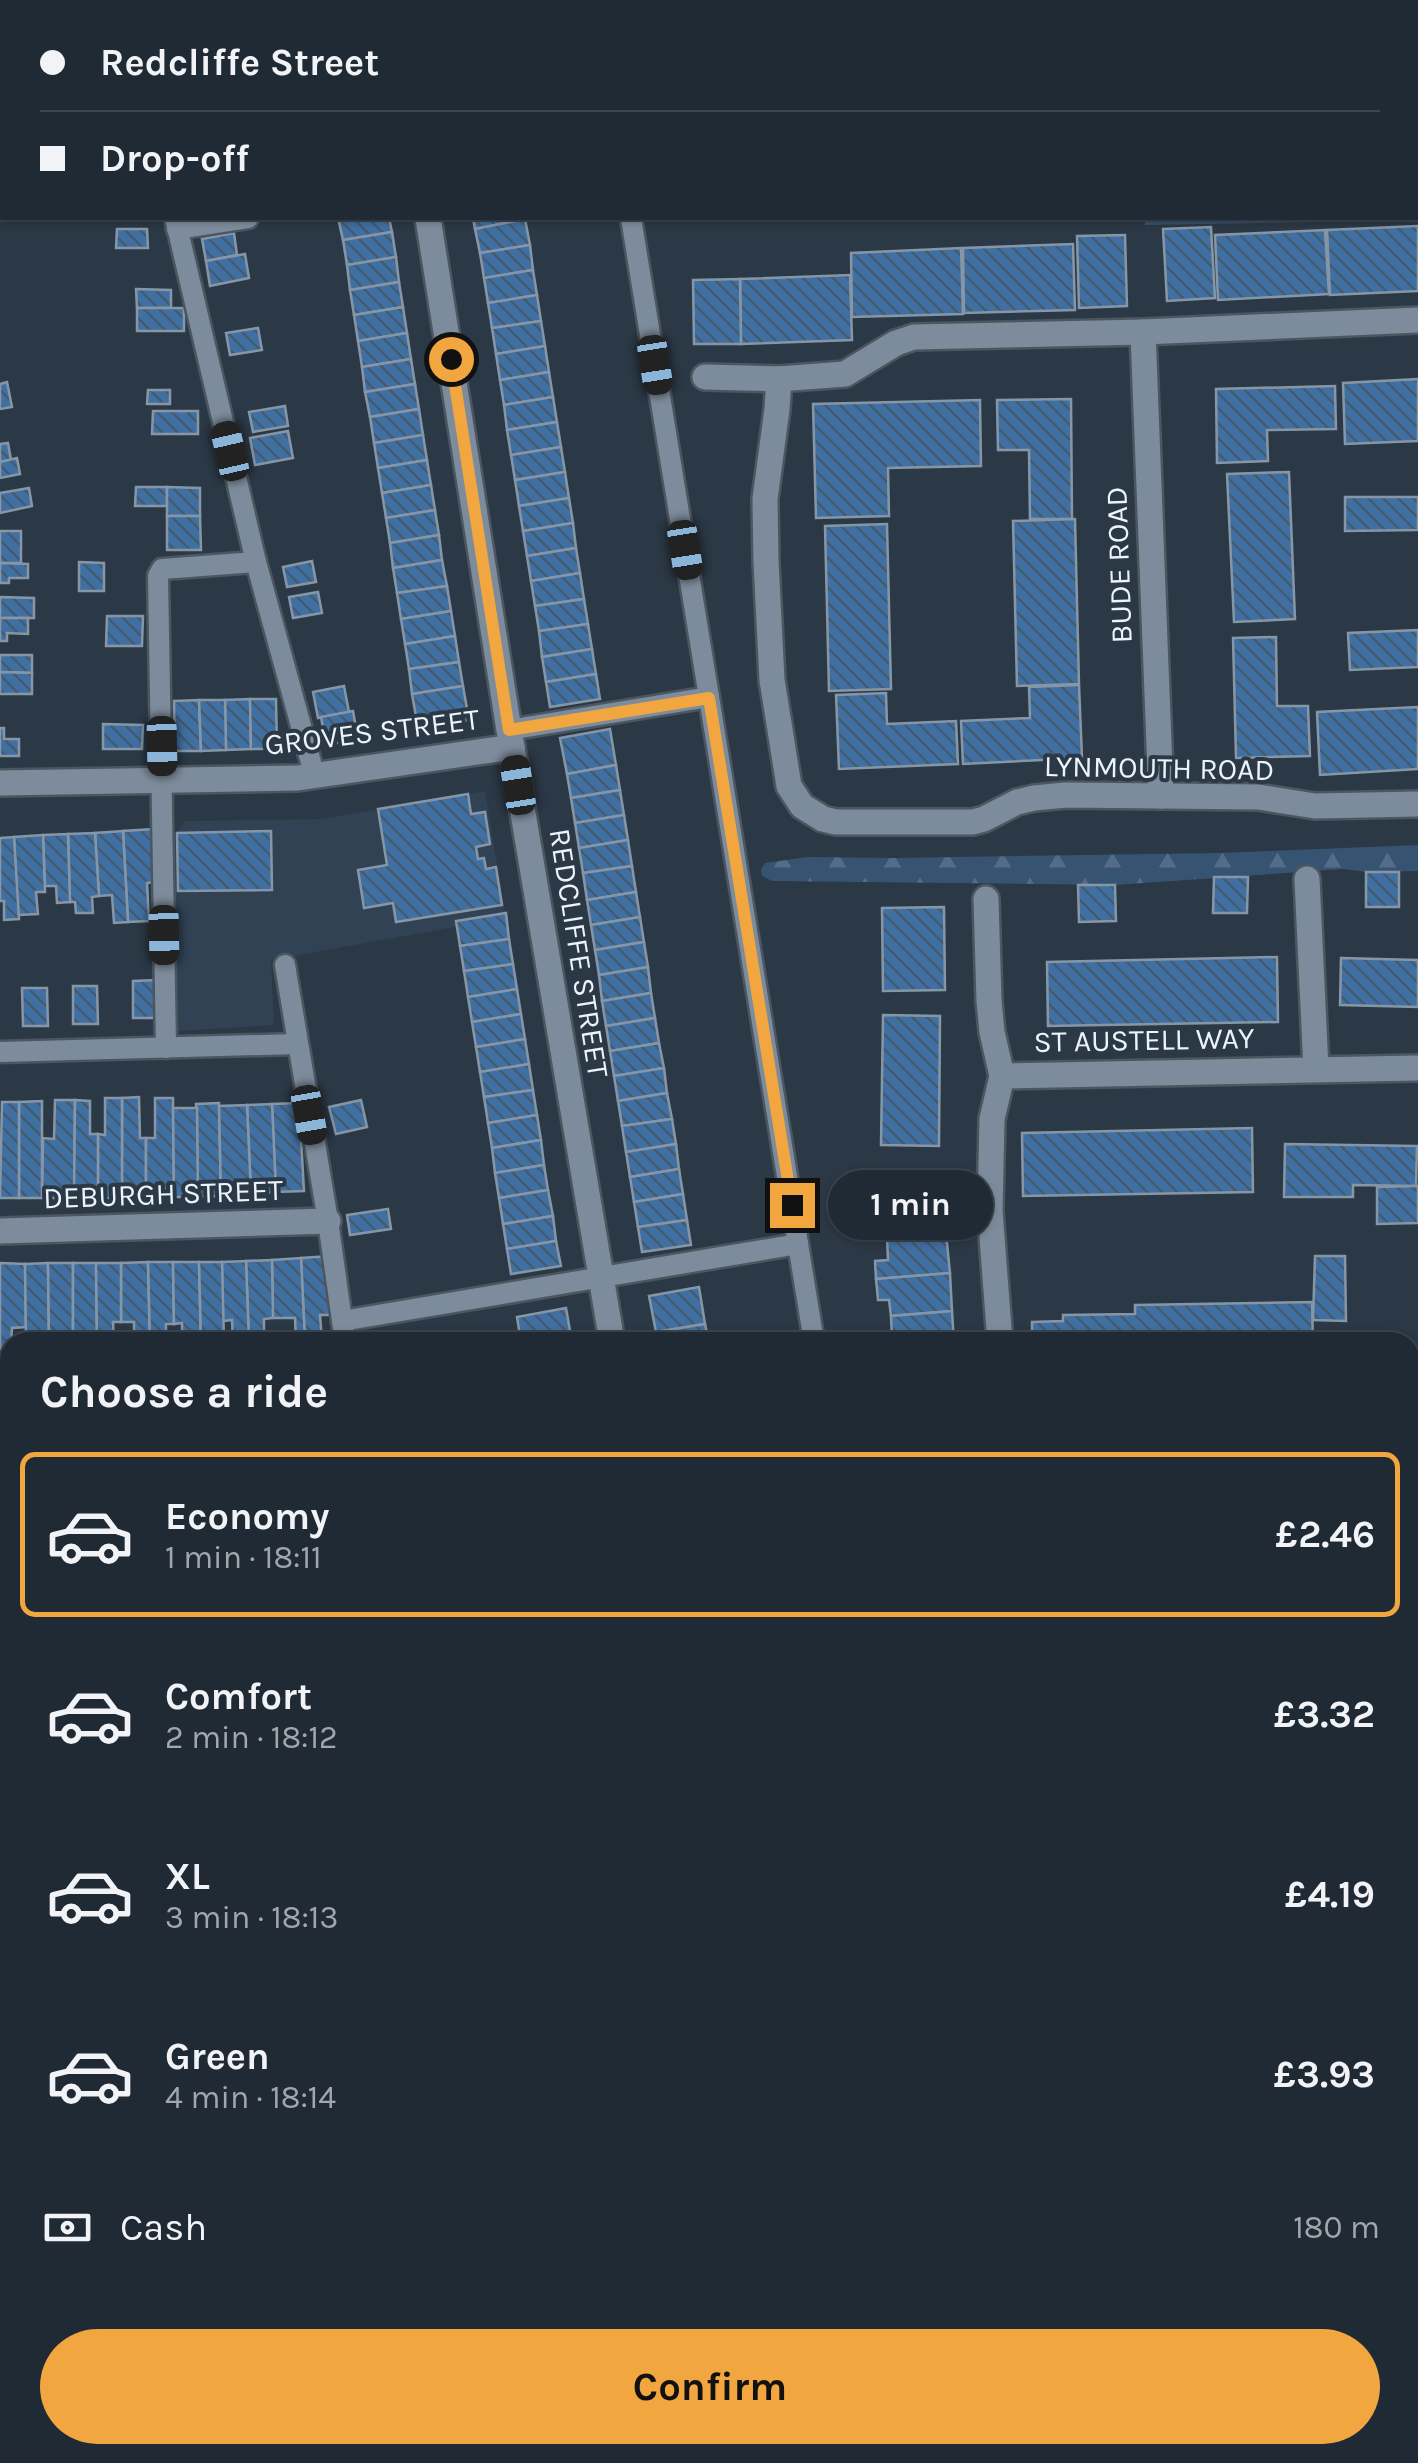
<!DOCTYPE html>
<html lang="en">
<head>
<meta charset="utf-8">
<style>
  :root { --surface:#202a34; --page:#2d3640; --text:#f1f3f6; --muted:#a2a7ac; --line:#3d464f; --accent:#f1a640 }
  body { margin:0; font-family:Karla,sans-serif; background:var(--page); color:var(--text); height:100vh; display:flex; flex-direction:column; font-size:38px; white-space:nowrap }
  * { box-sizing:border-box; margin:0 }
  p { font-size:32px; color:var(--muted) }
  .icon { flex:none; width:55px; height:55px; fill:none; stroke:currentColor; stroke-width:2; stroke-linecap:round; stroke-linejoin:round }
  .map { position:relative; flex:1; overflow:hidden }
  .details { position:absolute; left:0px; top:1332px; width:1420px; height:1132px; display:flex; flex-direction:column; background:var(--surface); border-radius:30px 30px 0 0; box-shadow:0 2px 8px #0004,0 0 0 2px var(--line) }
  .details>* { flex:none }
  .banner { position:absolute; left:0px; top:0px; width:1420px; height:220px; box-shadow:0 2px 8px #0004,0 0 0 2px var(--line); display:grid; align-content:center; height:220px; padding:0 40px; background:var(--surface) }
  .end { position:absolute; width:45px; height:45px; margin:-22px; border:12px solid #f1a640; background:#111; box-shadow:0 0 0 5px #111 }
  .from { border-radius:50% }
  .bubble { position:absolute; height:70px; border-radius:35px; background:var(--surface); box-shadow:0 2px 8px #0004,0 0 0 2px var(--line); font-size:32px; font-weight:700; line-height:70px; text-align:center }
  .car { position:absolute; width:30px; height:60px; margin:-30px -15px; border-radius:12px; box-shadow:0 0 8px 2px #0007; background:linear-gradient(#222 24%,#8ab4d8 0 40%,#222 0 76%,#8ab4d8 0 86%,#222 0) }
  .banner b { display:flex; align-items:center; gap:35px; height:95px; font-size:38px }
  .banner b+b { border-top:2px solid var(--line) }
  .banner i { width:25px; height:25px; background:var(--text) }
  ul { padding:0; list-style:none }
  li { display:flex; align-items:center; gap:30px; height:165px; margin:0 20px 15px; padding:0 20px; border:5px solid transparent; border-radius:15px }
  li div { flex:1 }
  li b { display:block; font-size:38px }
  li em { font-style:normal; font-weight:700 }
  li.active { border-color:var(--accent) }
  li>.icon { width:90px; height:90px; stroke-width:1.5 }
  h2 { padding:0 40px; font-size:45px; line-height:120px }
  .pay { display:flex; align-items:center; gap:25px; height:110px; padding:0 40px; font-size:38px }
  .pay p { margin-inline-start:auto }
  .action { display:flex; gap:20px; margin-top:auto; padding:20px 40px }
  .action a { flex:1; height:115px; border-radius:60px; background:var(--accent); color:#111; font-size:40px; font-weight:700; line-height:115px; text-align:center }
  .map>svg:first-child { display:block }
</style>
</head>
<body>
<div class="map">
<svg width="1418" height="2463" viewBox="0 0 1418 2463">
  <defs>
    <pattern id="grass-tufts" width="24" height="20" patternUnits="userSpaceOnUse" patternTransform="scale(2.5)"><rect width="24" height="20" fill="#375372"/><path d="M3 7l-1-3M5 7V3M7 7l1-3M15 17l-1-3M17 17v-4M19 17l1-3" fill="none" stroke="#546c87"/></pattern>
    <pattern id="forest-firs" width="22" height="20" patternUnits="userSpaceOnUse" patternTransform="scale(2.5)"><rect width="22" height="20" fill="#375372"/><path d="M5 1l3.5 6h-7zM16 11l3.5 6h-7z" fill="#546c87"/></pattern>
    <pattern id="building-back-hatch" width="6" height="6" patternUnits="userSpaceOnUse" patternTransform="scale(2.5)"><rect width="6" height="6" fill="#4070a1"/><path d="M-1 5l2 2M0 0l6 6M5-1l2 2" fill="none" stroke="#435b72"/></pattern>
  </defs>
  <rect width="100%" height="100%" fill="#2b3845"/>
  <polygon fill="#304254" points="485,791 506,918 271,960 274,1025 178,1031 174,835 186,821 321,819"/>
  <g fill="url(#grass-tufts)">
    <polygon points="0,2217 10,2217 10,2414 3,2405 0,2405"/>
    <polygon points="43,2455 499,2455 500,2463 50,2463"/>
    <polygon points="824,2455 974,2455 976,2463 825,2463"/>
  </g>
  <g fill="url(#forest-firs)">
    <polygon points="1418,176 1418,220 1145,225 1145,218 1418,218"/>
    <polygon points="1418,845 1418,871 1366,872 1343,869 1115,885 772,881 762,876 761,869 765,863 808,857 892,858 1220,853"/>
    <polygon points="0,2405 3,2405 10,2414 10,2455 43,2455 50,2463 0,2463"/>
  </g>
  <rect fill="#375372" x="0" y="1416" width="10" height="801"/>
  <g fill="url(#building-back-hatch)" stroke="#8796a6" stroke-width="2.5">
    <rect x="434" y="0" width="74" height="2"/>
    <polygon points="338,218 389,218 392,232 343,240"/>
    <polygon points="473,218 525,218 525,219 475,229"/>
    <polygon points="525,219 530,245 480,253 475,229"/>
    <polygon points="1418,226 1418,291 1330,295 1327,230"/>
    <polygon points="1211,227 1215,298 1167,301 1163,229"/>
    <polygon points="117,229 147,229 148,248 116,248"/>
    <polygon points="1325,230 1329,294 1218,300 1215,235"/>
    <polygon points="392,232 396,257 347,265 343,240"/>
    <polygon points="234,233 237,255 206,261 202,239"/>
    <polygon points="1125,235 1127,306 1079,308 1077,236"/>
    <polygon points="1073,244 1075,310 964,313 963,248"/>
    <polygon points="530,245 533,270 484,278 480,253"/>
    <polygon points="961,248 963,314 852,317 851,253"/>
    <polygon points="245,254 249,278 210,286 206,261"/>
    <polygon points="396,257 399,282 350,290 347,265"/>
    <polygon points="533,270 537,295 488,303 484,278"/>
    <polygon points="850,275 852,340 741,344 740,279"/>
    <polygon points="740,279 741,344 694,344 693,280"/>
    <polygon points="399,282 403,307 354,315 350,290"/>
    <polygon points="136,289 171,290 171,308 137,308"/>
    <polygon points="537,295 541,321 492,328 488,303"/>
    <polygon points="403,307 407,333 358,341 354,315"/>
    <rect x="137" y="308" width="47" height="23"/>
    <polygon points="541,321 545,346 496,354 492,328"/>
    <polygon points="258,328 262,350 230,355 226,333"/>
    <polygon points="407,333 411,359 362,367 358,341"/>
    <polygon points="545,346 549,372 500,380 496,354"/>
    <polygon points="411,359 415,384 365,392 362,367"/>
    <polygon points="549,372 553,397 504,405 500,380"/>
    <polygon points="1418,379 1418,441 1345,444 1343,383"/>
    <polygon points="7,382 12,407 0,409 0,384"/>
    <polygon points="415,384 419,409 370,417 365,392"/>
    <polygon points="1335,386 1336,429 1267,430 1268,461 1217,463 1216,389"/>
    <polygon points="148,390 170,390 170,404 147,404"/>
    <polygon points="553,397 557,422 507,430 504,405"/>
    <polygon points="1071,399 1072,519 1030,519 1029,450 998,450 997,400"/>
    <polygon points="980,400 981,466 888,468 889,516 816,518 813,404"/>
    <polygon points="285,406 288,426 253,432 249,412"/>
    <polygon points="419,409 423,435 374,443 370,417"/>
    <polygon points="153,411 198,411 198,434 152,434"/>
    <polygon points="557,422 561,447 511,455 507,430"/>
    <polygon points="288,431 293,458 255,465 250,438"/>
    <polygon points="423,435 427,460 378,468 374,443"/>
    <polygon points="8,443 11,460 0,462 0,444"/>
    <polygon points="561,447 565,472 515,480 511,455"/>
    <polygon points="17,458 20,474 0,478 0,462"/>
    <polygon points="427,460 431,485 382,493 378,468"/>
    <polygon points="565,472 569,498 519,506 515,480"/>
    <polygon points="1289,472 1295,619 1234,622 1227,474"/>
    <polygon points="431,485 435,510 386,518 382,493"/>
    <polygon points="136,487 167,487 167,506 135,506"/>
    <polygon points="167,487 200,488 200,516 167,516"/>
    <polygon points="29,488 32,506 0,513 0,493"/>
    <polygon points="1345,497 1418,497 1418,530 1345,531"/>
    <polygon points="569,498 573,523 523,531 519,506"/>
    <polygon points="435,510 439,535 390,543 386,518"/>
    <polygon points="167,516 200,516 201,550 167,550"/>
    <polygon points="1075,519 1079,684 1017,686 1013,521"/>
    <polygon points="573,523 576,548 527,556 523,531"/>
    <polygon points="887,524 891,689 829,691 825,526"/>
    <rect x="0" y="531" width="21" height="32"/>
    <polygon points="439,535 442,560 393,568 390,543"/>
    <polygon points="576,548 580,573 531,581 527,556"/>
    <polygon points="442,560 447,586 397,593 393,568"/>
    <polygon points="312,561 316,582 287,587 283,567"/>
    <polygon points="79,562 104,563 104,591 79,591"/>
    <polygon points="0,563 28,564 28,578 9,578 9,583 0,583"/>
    <polygon points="580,573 584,599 535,606 531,581"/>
    <polygon points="447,586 451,611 401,619 397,593"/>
    <polygon points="318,592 322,613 293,618 289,597"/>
    <polygon points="0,597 34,598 34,618 0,618"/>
    <polygon points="584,599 588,624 539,631 535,606"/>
    <polygon points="451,611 455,636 405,644 401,619"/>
    <polygon points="107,616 143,616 142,646 106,646"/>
    <polygon points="0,618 28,618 28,634 7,633 7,641 0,641"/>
    <polygon points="588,624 592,649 542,657 539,631"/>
    <polygon points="1418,630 1418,667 1350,670 1348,633"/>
    <polygon points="455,636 459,662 409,669 405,644"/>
    <polygon points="1276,637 1277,706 1308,706 1310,756 1236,758 1233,638"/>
    <polygon points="592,649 596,674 546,682 542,657"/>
    <polygon points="0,655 32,655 32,673 0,672"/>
    <polygon points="459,662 463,686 412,694 409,669"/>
    <polygon points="0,672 32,673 32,694 0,694"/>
    <polygon points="596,674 600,699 550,707 546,682"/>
    <polygon points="1079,685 1082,758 963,764 961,721 1030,718 1029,687"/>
    <polygon points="344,686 349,712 318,718 313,692"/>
    <polygon points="463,686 469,720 418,728 412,694"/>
    <polygon points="886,693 887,724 956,721 958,764 839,769 836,695"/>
    <polygon points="250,699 251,749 226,750 225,700"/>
    <polygon points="250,699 276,699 277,749 251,749"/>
    <polygon points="199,700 201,751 175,751 174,701"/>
    <polygon points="199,700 225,700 226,750 201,751"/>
    <polygon points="1418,707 1418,769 1320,775 1317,712"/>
    <polygon points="353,711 358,739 326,745 321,717"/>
    <polygon points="103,724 143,725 142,749 103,749"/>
    <polygon points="0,728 4,728 4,739 19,739 19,756 0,756"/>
    <polygon points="610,729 616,765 567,774 560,738"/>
    <polygon points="616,765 620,790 571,798 567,774"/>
    <polygon points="620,790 624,815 575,823 571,798"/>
    <polygon points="468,794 471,814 485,812 490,844 476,847 478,859 484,858 486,869 496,867 502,905 396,922 393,903 364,908 358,870 387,865 378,809"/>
    <polygon points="624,815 628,840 579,848 575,823"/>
    <polygon points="153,829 157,882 147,883 149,921 128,922 123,831"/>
    <polygon points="123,831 128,922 114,923 112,895 99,896 95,833"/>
    <polygon points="271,831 272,890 178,891 177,833"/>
    <polygon points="95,833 99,896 92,897 93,913 76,913 75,902 70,902 68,834"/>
    <polygon points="68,834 70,902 57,903 56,886 45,886 43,835"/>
    <polygon points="43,835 45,892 36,892 38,914 18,915 14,837"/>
    <polygon points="14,837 19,919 4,920 4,901 0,901 0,838"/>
    <polygon points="628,840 632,866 583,873 579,848"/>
    <polygon points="632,866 636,892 587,900 583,873"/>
    <rect x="1366" y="872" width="33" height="35"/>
    <polygon points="1214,877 1248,877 1247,913 1213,913"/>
    <polygon points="1078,885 1115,885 1116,921 1079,922"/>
    <polygon points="636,892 640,917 591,925 587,900"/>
    <polygon points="944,907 945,990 883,991 882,908"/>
    <polygon points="506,913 509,939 460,946 456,921"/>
    <polygon points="640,917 644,942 595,950 591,925"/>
    <polygon points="509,939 513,964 464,971 460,946"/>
    <polygon points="644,942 648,967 599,975 595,950"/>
    <polygon points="1277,957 1278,1022 1048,1026 1047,962"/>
    <polygon points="1341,958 1418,960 1418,1007 1340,1005"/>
    <polygon points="513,964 517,989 468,997 464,971"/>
    <polygon points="648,967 651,993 602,1001 599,975"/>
    <polygon points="157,980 158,1018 133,1018 133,981"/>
    <polygon points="73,986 97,986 98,1024 73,1024"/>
    <polygon points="22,988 47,988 48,1026 23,1026"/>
    <polygon points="517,989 521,1014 472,1022 468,997"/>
    <polygon points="651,993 655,1018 606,1026 602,1001"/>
    <polygon points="521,1014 525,1039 476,1047 472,1022"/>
    <polygon points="883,1015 940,1016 939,1146 881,1145"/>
    <polygon points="655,1018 659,1043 610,1051 606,1026"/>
    <polygon points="525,1039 529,1064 480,1072 476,1047"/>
    <polygon points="659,1043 664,1068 614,1076 610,1051"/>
    <polygon points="529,1064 533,1090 484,1097 480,1072"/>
    <polygon points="664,1068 667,1093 618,1101 614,1076"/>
    <polygon points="533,1090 537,1115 488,1123 484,1097"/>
    <polygon points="667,1093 672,1119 622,1126 618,1101"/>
    <polygon points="139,1097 140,1138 146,1138 146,1198 122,1198 122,1098"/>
    <polygon points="105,1098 122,1098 122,1198 98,1198 98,1134 105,1135"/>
    <polygon points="155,1098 173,1098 174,1197 146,1198 146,1138 155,1138"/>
    <polygon points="55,1100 75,1100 74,1198 42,1198 43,1138 54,1139"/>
    <polygon points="75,1100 90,1101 90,1134 98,1134 98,1198 74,1198"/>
    <polygon points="361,1100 367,1127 336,1134 329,1107"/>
    <polygon points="42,1101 42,1198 19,1198 19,1102"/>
    <polygon points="2,1102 19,1102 19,1198 0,1198"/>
    <polygon points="219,1103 221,1196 198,1197 196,1104"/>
    <polygon points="299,1103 304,1191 276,1192 272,1104"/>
    <polygon points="272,1104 276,1192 251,1193 247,1105"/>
    <polygon points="247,1105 251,1193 221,1196 219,1106"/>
    <polygon points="173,1108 197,1108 198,1197 174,1197"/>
    <polygon points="537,1115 541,1140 492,1148 488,1123"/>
    <polygon points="672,1119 676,1144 626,1152 622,1126"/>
    <polygon points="1252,1128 1253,1192 1023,1196 1022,1133"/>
    <polygon points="541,1140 544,1165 495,1173 492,1148"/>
    <polygon points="676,1144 679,1169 630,1177 626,1152"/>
    <polygon points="1285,1144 1417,1146 1416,1186 1353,1185 1353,1197 1284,1197"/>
    <polygon points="544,1165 548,1190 499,1198 495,1173"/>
    <polygon points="679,1169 683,1194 634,1202 630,1177"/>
    <polygon points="1416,1186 1418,1186 1418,1223 1377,1224 1377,1187"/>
    <polygon points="943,1189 946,1233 887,1237 885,1214 869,1215 868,1193"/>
    <polygon points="548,1190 553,1216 503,1224 499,1198"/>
    <polygon points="683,1194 687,1220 638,1227 634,1202"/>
    <polygon points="388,1209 391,1229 350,1235 347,1215"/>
    <polygon points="553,1216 556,1241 507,1249 503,1224"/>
    <polygon points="687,1220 691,1245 642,1252 638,1227"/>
    <polygon points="946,1233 950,1273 876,1279 875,1261 888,1260 887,1237"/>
    <polygon points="556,1241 561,1266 511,1274 507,1249"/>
    <polygon points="330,1256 333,1315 320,1315 322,1341 305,1341 301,1258"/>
    <polygon points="1315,1256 1345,1256 1346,1321 1313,1320"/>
    <polygon points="301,1258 305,1341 296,1342 295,1318 273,1318 272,1260"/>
    <polygon points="272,1260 273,1318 264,1319 264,1342 249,1342 246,1261"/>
    <polygon points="246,1261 249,1342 233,1342 232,1320 223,1321 222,1262"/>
    <polygon points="148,1262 150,1342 134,1342 134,1322 121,1322 121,1263"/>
    <polygon points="148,1262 173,1262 174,1324 166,1324 166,1342 150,1342"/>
    <polygon points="173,1262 199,1262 201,1342 182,1342 182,1323 174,1324"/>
    <polygon points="199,1262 222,1262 224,1341 201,1342"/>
    <polygon points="0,1263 25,1264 26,1327 12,1328 10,1356 0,1357"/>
    <polygon points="48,1263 49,1342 26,1342 25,1264"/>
    <polygon points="48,1263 73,1263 73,1337 66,1338 66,1342 49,1342"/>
    <polygon points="73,1263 96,1263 97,1342 82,1342 82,1337 73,1337"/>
    <polygon points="96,1263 121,1263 121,1322 113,1322 114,1342 97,1342"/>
    <polygon points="950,1273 952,1311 891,1316 889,1300 878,1300 876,1279"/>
    <polygon points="699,1287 705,1324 656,1332 649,1296"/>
    <polygon points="1312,1302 1313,1342 1032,1342 1032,1322 1063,1321 1063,1315 1135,1314 1135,1305"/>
    <polygon points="566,1308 572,1342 521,1342 517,1317"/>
    <polygon points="952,1311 954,1342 883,1342 883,1337 892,1337 891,1316"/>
    <polygon points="705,1324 709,1342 658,1342 656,1332"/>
    <polygon points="1418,1778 1418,1828 1415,1828 1414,1779"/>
    <polygon points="1410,1779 1414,1779 1415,1828 1410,1828"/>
    <rect x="1410" y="2052" width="8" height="54"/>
    <polygon points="1418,2188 1418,2221 1410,2222 1410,2190"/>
    <polygon points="1418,2267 1418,2325 1411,2327 1410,2268"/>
    <polygon points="1418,2381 1418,2463 1403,2463 1401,2455 1410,2455 1410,2382"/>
    <polygon points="539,2455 564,2455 565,2460 541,2463"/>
    <polygon points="689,2455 755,2455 756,2463 690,2463"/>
    <polygon points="997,2455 1156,2455 1157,2463 988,2463 987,2457"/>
    <polygon points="1233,2455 1315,2455 1316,2463 1235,2463"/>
  </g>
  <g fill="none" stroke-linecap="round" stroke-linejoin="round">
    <g stroke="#4b5661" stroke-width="25">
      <g id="service">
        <polyline points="132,0 133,2"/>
        <polyline points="595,0 596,2"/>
        <polyline points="656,0 657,2"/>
        <polyline points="175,218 256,562 315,777"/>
        <polyline points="631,218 814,1342"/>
        <polyline points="177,229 248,218"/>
        <polyline points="509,730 709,697"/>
        <polyline points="285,965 328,1221 345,1342"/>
        <polyline points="166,1048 158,576 162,569 256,562"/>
        <polyline points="0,1052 297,1044"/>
        <polyline points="342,1321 798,1244"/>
        <polyline points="0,1404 10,1404"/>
      </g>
    </g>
    <g stroke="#4b5661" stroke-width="30">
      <g id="minor">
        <polyline points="393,0 394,2"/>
        <polyline points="428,218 509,730 612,1342"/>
        <polyline points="1418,320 1143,332 914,337 896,343 845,374 779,379 777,409 765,499 766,562 772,680 789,786 802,806 823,819 836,822 973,822 984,819 1017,802 1034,798 1066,795 1258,797 1315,806 1418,804"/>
        <polyline points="1143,332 1161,796"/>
        <polyline points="705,377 779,379"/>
        <polyline points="0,783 298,778 512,747"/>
        <polyline points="1307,879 1316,1069"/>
        <polyline points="986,899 989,1001 992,1032 1002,1076"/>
        <polyline points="0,1231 328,1221"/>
        <polyline points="1000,1342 990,1211 992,1119 1002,1076 1418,1068"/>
        <polyline points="1410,1871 1418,1870"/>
        <polyline points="1410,2372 1418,2370"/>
        <polyline points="784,2455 786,2463"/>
        <polyline points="1196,2455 1197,2463"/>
      </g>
    </g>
    <use href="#service" stroke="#7d8c9c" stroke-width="20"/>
    <use href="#minor" stroke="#7d8c9c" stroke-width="25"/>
  </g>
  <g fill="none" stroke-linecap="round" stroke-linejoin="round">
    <polyline stroke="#f1a640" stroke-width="12" points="451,359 509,730 709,698 792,1205"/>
  </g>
  <g text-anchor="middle" stroke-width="8" stroke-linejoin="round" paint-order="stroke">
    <g font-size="30" fill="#ebf3fc" stroke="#2b3845">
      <text transform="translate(1119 565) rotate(-92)" y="10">BUDE ROAD</text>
      <text transform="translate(372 732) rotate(-7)" y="10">GROVES STREET</text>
      <text transform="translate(1159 768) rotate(1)" y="10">LYNMOUTH ROAD</text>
      <text transform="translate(579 953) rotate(81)" y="10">REDCLIFFE STREET</text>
      <text transform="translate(1144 1040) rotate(-1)" y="10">ST AUSTELL WAY</text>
      <text transform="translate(163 1194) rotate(-2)" y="10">DEBURGH STREET</text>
    </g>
  </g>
</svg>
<i class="end from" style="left:451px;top:359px"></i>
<i class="end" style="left:792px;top:1205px"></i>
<div class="bubble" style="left:828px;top:1170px;width:165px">1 min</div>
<i class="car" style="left:655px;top:365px;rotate:171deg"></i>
<i class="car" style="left:230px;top:451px;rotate:347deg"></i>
<i class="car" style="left:685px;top:550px;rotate:171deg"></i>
<i class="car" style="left:162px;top:746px;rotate:179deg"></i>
<i class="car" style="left:518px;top:785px;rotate:351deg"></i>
<i class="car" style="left:164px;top:935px;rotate:179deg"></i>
<i class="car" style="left:309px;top:1115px;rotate:170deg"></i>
<div class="banner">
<b><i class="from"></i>Redcliffe Street</b>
<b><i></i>Drop-off</b>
</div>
<section class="details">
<h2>Choose a ride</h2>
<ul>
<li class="active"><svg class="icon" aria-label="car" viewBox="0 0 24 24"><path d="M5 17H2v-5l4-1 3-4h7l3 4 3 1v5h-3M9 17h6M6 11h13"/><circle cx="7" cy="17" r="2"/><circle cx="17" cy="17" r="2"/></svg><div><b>Economy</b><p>1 min · 18:11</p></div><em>£2.46</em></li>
<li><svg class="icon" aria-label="car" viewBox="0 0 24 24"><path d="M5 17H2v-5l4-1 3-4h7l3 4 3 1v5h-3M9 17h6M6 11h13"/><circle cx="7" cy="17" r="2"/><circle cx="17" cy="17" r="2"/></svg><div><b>Comfort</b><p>2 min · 18:12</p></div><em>£3.32</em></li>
<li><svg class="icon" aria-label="car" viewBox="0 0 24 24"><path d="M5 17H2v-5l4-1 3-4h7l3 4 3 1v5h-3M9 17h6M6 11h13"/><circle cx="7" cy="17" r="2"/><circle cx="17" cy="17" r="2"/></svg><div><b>XL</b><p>3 min · 18:13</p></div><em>£4.19</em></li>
<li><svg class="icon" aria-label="car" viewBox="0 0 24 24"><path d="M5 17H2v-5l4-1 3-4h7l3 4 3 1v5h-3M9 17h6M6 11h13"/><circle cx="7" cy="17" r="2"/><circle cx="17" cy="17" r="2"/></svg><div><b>Green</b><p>4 min · 18:14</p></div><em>£3.93</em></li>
</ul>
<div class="pay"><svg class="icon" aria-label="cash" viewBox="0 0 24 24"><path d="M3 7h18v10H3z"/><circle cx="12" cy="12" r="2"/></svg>Cash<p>180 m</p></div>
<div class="action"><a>Confirm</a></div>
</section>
</div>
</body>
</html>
